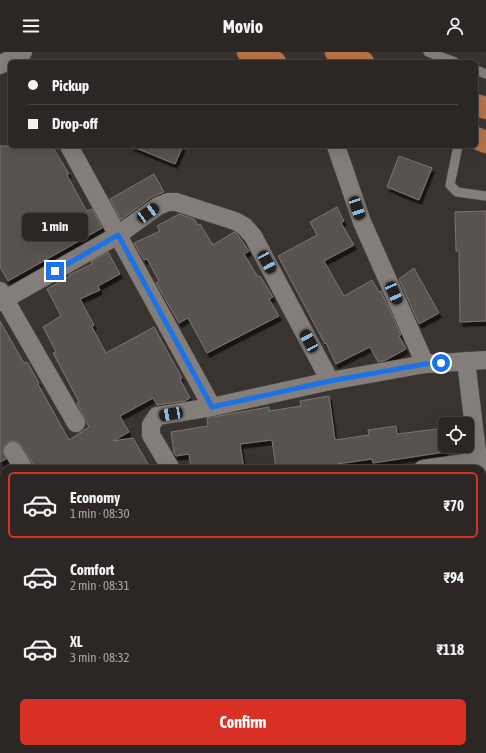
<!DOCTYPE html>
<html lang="en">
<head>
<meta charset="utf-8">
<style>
  :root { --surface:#2c2725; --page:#342f2d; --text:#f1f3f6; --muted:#a6a5a7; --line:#484442; --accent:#d93025 }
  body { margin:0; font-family:"Asap Condensed",sans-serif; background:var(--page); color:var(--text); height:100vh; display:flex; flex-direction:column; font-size:15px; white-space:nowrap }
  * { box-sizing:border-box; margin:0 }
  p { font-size:13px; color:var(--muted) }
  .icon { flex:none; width:22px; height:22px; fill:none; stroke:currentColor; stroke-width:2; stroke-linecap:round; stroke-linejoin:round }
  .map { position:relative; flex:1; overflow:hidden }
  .sheet { position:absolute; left:0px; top:413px; width:486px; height:288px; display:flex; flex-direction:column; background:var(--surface); border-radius:12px 12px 0 0; box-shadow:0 4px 16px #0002,0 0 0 1px var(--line) }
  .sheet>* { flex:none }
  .top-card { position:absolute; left:8px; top:8px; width:470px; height:88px; border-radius:6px; box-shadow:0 4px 16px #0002,0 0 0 1px var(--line); display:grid; align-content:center; height:88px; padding:0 20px; background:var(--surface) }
  .buttons { position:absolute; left:438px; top:365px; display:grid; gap:8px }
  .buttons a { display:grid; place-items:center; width:36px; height:36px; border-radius:6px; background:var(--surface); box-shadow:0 4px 16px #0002,0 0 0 1px var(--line); font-size:20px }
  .end { position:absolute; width:18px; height:18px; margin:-9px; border:5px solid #1a73e8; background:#fff; box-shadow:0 0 0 2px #fff }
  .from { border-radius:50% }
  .bubble { position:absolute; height:28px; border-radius:6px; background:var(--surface); box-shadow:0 4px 16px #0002,0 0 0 1px var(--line); font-size:13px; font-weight:700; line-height:28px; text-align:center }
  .car { position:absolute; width:12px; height:24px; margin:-12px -6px; border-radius:5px; box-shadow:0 0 3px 1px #0007; background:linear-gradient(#222 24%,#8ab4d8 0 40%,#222 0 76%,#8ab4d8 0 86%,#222 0) }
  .top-card b { display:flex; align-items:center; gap:14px; height:38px; font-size:15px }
  .top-card b+b { border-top:1px solid var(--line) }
  .top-card i { width:10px; height:10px; background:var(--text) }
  ul { padding:7px 0 0; list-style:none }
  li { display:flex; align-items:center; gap:12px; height:66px; margin:0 8px 6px; padding:0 12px; border:2px solid transparent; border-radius:6px }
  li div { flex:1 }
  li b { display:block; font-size:15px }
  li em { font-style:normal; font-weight:700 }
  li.on { border-color:var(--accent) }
  li>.icon { width:36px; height:36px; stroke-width:1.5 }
  .action { display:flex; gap:8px; margin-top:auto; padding:8px 20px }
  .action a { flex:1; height:46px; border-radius:6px; background:var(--accent); color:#fff; font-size:16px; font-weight:700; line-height:46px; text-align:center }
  header { display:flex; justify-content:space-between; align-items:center; height:52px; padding:0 20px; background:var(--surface); font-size:18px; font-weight:700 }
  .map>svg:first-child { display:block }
</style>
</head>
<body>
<header><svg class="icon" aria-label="menu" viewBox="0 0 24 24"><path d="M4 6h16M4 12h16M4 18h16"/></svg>Movio<svg class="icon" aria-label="person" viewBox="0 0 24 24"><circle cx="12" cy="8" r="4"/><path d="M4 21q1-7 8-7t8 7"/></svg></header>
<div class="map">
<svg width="486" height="701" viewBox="0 0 486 701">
  <defs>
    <filter id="shadow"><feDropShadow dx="2.5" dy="4.5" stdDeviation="0" flood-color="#0009"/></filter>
  </defs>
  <rect width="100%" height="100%" fill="#3a3431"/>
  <g fill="#58524f" stroke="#7c7572" filter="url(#shadow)">
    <polygon points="0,94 52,94 69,122 67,123 85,156 87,159 92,157 102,176 8,229 0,215"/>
    <polygon points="131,94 183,94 175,112"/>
    <polygon points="399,104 432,116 419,148 387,135"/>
    <polygon points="154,122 164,140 152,145 121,168 110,147"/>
    <polygon points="337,155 344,169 341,171 354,193 324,209 344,244 372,228 379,240 381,239 401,283 399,284 406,297 386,308 378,310 370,295 336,312 326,291 325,292 278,204 317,183 310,170"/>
    <polygon points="486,159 486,269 460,270 459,199 456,199 455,160"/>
    <polygon points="179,162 194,167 198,173 200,172 213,193 234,180 237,182 249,199 244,202 258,225 260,224 273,245 269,247 279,264 207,301 188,266 179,271 156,231 159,229 147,207 144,208 134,191 160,179 157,174"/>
    <polygon points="108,200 120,222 98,234 100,238 80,247 94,273 92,275 106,301 154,275 182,326 180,327 190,346 185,349 157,353 153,346 120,364 129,380 113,389 133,386 151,417 34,417 33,412 22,394 18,390 13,389 8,390 4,394 3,400 6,407 0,410 0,269 24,311 27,310 39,331 38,332 69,388 89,375 77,351 79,350 53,301 56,300 43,275 61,264 47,237 70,224 69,223 92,212 91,210"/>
    <polygon points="414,216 439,261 419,272 399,227"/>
    <polygon points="329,344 335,388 369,383 368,378 396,374 397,382 445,376 445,400 373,411 372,407 337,412 338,415 325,417 276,417 272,388 240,392 244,417 191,417 189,402 176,404 174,401 171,380 208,374 207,366 269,355 269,359 301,354 300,349"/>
  </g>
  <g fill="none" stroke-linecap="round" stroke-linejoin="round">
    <g stroke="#57524f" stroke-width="10">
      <g id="lane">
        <polyline points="428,0 455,10"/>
        <polyline points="476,18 486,22"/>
        <polyline points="458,94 450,133 457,140 486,144"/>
      </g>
    </g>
    <g stroke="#57524f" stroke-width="19">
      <g id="street">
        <polyline points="0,13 23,0"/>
        <polyline points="69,94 212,355"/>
        <polyline points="336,94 362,170 425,312"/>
        <polyline points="0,239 76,371"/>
        <polyline points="0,250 118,183 158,154 168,150 176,150 235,169 244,174 253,184 330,329"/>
        <polyline points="466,309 479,417"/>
        <polyline points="13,399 24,417"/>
        <polyline points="171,417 151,383 151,373 157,364 212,355 330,329 425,312 486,308"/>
        <polyline points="423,417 486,408"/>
        <polyline points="482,469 484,501 482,506"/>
        <polyline points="0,626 4,632"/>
        <polyline points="44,697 46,701"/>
        <polyline points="191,697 194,701"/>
        <polyline points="345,697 348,701"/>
        <polyline points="14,701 21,697"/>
        <polyline points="412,701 414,697"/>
      </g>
    </g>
    <g stroke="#57524f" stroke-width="23">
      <g id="highway">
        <polyline points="248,0 275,10"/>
        <polyline points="336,0 363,10"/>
        <polyline points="476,53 486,56"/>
        <polyline points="476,86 486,90"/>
      </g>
    </g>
    <use href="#lane" stroke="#847e7a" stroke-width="9"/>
    <use href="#street" stroke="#847e7a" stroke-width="18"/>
    <use href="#highway" stroke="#b67347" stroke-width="22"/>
  </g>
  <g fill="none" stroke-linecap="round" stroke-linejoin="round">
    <polyline stroke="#1a73e8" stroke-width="5" points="55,219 118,183 212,355 330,329 425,312 441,311"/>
  </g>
</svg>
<div class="buttons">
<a><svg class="icon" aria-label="locate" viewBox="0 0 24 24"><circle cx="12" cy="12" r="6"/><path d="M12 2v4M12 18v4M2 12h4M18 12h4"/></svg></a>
</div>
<i class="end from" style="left:441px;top:311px"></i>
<i class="end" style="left:55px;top:219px"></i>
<div class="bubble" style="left:22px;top:161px;width:66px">1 min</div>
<i class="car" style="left:357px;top:156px;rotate:161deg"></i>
<i class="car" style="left:148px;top:161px;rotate:54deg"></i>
<i class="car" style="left:267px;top:210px;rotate:152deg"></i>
<i class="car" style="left:394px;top:241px;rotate:156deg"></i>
<i class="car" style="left:309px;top:289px;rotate:332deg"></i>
<i class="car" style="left:171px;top:362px;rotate:260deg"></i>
<div class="top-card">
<b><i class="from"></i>Pickup</b>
<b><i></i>Drop-off</b>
</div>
<section class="sheet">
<ul>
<li class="on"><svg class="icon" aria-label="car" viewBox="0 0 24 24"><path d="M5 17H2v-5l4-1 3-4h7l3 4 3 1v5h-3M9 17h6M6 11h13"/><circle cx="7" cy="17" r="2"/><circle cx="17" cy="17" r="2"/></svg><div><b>Economy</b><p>1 min · 08:30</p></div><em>₹70</em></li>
<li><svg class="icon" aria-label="car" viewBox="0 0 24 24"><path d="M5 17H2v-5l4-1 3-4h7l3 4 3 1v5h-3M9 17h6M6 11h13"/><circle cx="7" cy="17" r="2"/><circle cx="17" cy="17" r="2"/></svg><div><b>Comfort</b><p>2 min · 08:31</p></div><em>₹94</em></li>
<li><svg class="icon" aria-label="car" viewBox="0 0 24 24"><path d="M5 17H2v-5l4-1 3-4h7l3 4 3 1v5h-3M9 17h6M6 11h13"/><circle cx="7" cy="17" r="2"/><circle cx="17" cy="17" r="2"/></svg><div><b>XL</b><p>3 min · 08:32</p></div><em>₹118</em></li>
</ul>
<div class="action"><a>Confirm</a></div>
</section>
</div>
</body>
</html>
